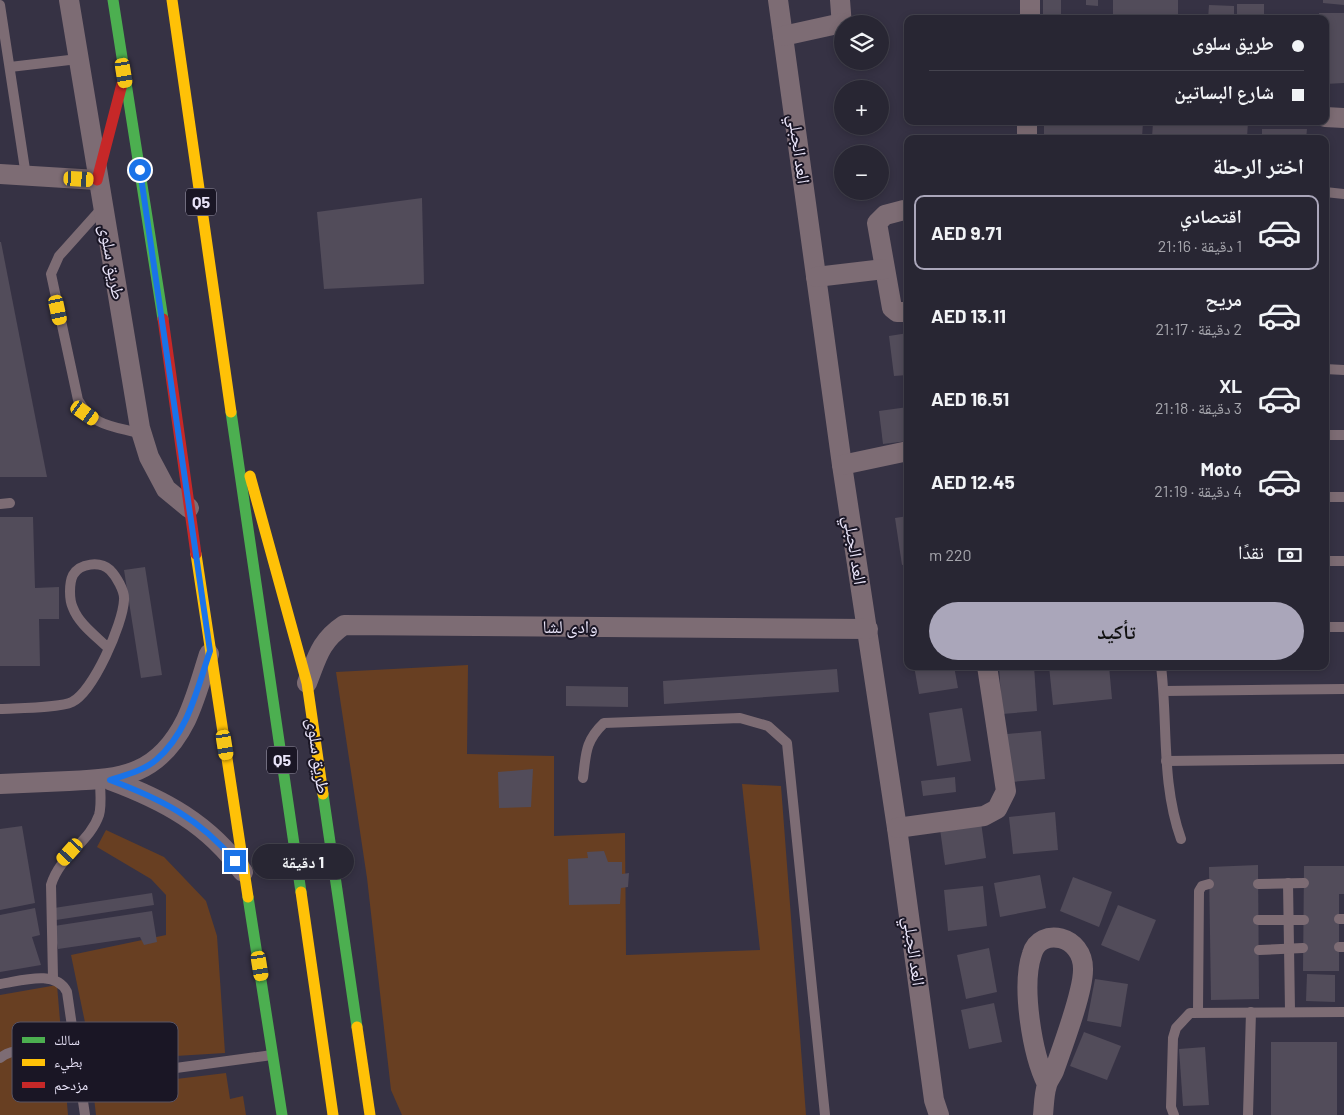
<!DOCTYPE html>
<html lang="ar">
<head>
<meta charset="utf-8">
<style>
  :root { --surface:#282633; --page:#34323f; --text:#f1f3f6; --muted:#a5a5ac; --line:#44434e; --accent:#aaa6ba }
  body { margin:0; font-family:Barlow,"Noto Naskh Arabic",sans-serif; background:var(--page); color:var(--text); direction:rtl; height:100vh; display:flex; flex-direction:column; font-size:19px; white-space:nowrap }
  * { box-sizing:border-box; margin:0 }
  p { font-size:16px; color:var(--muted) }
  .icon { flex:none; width:28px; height:28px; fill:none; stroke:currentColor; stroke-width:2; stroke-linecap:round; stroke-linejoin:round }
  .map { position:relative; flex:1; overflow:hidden; direction:ltr }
  .panel { position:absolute; left:904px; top:135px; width:425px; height:535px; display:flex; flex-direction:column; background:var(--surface); border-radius:10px; box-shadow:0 2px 8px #0003,0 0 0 1px var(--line); direction:rtl }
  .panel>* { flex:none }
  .hud { position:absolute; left:904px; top:15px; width:425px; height:110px; border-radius:10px; box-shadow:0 2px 8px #0003,0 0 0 1px var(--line); direction:rtl; display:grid; align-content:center; height:110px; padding:0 25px; background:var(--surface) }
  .fabs { position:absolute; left:834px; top:15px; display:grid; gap:10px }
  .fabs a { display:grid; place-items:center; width:55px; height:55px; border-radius:50%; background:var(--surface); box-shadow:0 2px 8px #0003,0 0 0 1px var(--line); font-size:25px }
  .end { position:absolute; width:22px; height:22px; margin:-11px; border:6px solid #1a73e8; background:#fff; box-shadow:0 0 0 2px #fff }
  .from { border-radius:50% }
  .bubble { position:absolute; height:35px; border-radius:18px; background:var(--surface); box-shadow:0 2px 8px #0003,0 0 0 1px var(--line); font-size:16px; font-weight:700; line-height:35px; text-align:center; direction:rtl }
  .car { position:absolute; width:15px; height:30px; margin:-15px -8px; border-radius:6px; box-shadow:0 0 4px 1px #0007; background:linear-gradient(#f5c518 24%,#345 0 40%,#f5c518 0 76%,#345 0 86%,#f5c518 0) }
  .hud b { display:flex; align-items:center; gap:18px; height:48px; font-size:19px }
  .hud b+b { border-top:1px solid var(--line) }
  .hud i { width:12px; height:12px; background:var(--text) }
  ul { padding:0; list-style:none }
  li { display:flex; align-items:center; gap:15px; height:75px; margin:0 10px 8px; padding:0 15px; border:2px solid transparent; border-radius:10px }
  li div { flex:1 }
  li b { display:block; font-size:19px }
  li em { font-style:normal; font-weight:700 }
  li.current { border-color:var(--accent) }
  li>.icon { width:45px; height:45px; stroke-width:1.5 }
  h2 { padding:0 25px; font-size:22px; line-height:60px }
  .pay { display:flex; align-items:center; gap:12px; height:55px; padding:0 25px; font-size:19px }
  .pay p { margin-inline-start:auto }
  .cta { display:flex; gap:10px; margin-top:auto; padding:10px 25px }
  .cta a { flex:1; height:58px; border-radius:30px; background:var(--accent); color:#111; font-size:20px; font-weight:700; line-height:58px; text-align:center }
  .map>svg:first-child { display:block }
</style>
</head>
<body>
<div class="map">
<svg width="1344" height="1115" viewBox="0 0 1344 1115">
  <rect width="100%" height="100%" fill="#363244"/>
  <g fill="#683f22">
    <polygon points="468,665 467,754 554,756 554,836 625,833 626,955 760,950 742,784 781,786 806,1115 402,1115 391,1090 367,878 336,672"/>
    <polygon points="106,830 164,857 206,901 217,936 225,1053 93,1061 71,955 166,935 166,895 151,879 97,847"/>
    <polygon points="57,985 68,1115 0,1115 0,995"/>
    <polygon points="226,1073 230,1099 243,1096 246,1115 96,1115 93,1089"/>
  </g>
  <g fill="#524c5a">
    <rect x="1043" y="0" width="18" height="19"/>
    <polygon points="1086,0 1098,0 1098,6 1086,5"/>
    <polygon points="1113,0 1178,0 1178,17 1201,17 1201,19 1070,19 1070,16 1113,16"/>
    <polygon points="1323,0 1344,0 1344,5 1323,3"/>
    <rect x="1237" y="4" width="27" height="15"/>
    <polygon points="1209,5 1234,6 1234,19 1208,19"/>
    <polygon points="1319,13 1344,13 1344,83 1325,84 1325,19 1319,19"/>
    <polygon points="1044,121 1143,121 1142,139 1044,139"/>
    <polygon points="1153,121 1248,121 1247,139 1152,139"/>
    <polygon points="1262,129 1307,129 1306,139 1262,139"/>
    <polygon points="422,198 424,284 324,289 317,212"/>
    <polygon points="0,242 1,242 47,477 0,477"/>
    <polygon points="908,333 908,375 894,376 889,336"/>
    <polygon points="908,407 908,441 883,444 879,411"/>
    <polygon points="908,516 908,564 902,565 895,518"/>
    <polygon points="0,517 33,517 35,588 59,587 59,619 39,619 40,666 0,666"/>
    <polygon points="145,567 162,675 141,678 124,570"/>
    <polygon points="914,666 954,666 958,688 919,694"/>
    <polygon points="999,666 1034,666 1037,711 1002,714"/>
    <polygon points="1049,666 1109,666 1112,699 1053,705"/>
    <polygon points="837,669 839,692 664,704 663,681"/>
    <polygon points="566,686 628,687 628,707 566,706"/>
    <polygon points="962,708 971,761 937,766 929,713"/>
    <polygon points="1041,731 1045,779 1011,782 1007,734"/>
    <polygon points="533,769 531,807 499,808 498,772"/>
    <polygon points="955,777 956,792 923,796 921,781"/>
    <polygon points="1055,812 1058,850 1013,854 1009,817"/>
    <polygon points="981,822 986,858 945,865 940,829"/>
    <polygon points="22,826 35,903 0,910 0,829"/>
    <polygon points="604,851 608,862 622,862 622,874 629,873 628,887 621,888 620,904 569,905 568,859 588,858 587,852"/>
    <polygon points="1258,865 1259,999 1211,1000 1209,867"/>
    <polygon points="1304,866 1344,866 1344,894 1339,894 1339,971 1303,971"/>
    <polygon points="1040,875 1046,908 1000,917 994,883"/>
    <polygon points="1073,877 1112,892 1099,927 1060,911"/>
    <polygon points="983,886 987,926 948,931 944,890"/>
    <polygon points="152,893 154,905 56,920 54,908"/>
    <polygon points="1118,905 1156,920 1139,961 1101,945"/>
    <polygon points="35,908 40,935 32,937 41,965 0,972 0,915"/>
    <polygon points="152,911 157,942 144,945 140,937 58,949 54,926"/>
    <polygon points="989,948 997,992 966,999 957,955"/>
    <polygon points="1307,974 1335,975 1335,1002 1306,1001"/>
    <polygon points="1095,979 1128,984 1121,1027 1087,1021"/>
    <polygon points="994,1003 1002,1042 969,1049 961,1010"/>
    <polygon points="1084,1032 1121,1046 1107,1080 1070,1066"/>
    <rect x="1271" y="1042" width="66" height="73"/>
    <polygon points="1205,1047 1209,1105 1183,1106 1179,1049"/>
  </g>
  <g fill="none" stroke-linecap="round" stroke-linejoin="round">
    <g stroke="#7d6c74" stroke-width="10">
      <polyline points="0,5 26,176"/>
      <polyline points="10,67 78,59"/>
      <polyline points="1325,192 1344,194"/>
      <path d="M 102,208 L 59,256 L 51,274 L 78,400 C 93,427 114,426 142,434"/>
      <polyline points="1325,369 1344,370"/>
      <polyline points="1325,435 1344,435"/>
      <polyline points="1325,497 1344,497"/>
      <polyline points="0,504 10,503"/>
      <polyline points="1325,561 1344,561"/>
      <polyline points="1325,627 1344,627"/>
      <path d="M 1161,666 C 1168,724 1161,783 1181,839"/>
      <polyline points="1164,691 1344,689"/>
      <path d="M 0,709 C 16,708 60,708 72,702 C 93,692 123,624 124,600 C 125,591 116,576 110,570 C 100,561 80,563 73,575 C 69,583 69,600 73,608 C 79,624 96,636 108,648"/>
      <polyline points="1166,761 1344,759"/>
      <path d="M 583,778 C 586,754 585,741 604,723 L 740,718 L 768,726 L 787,743 L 825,1115"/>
      <polyline points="1288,883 1290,1011"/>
      <polyline points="1258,884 1304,883"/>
      <polyline points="1339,919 1344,919"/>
      <polyline points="1258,920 1304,920"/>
      <polyline points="1339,947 1344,947"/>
      <polyline points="1259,950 1303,948"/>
      <path d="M 53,978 L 51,885 C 60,855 90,842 99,815 C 102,805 100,791 100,780"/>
      <path d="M 0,984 C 21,981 56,969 67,992 L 85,1115"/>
      <polyline points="1198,1011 1199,891 1202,886 1209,884"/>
      <path d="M 0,1058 C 26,1038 57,1066 80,1081 L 272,1055"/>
      <polyline points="1174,1115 1171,1107 1173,1038 1176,1028 1190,1013 1344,1012"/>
      <polyline points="1248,1115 1251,1012"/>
    </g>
    <g stroke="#7d6c74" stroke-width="20">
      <polyline points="69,0 140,428 149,457 166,489 189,508"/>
      <polyline points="778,0 842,465 897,828 934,1100 939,1115"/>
      <polyline points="840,0 842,26"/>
      <polyline points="1030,19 1030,0"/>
      <polyline points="783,36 842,23"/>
      <polyline points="1325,117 1344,118"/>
      <polyline points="1027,139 1027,121"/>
      <polyline points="0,174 97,180"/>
      <polyline points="904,210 885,215 877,223 892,308 897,312 908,312"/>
      <polyline points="816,277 884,269"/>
      <polyline points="842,465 908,451"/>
      <path d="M 307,683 C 317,658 320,641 344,625 L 868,629"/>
      <path d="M 110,780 C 164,800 209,824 243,872"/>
      <path d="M 0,784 C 23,783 46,782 69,781 C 124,779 159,774 186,720 C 196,699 202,676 209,654"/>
      <polyline points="897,828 984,816 997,809 1006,791 987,666"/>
      <path d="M 1043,1115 C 1044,1105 1044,1094 1047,1085 C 1048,1080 1052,1076 1054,1071 C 1062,1048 1083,993 1083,970 C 1084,935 1040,926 1032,954 C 1021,986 1032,1054 1047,1084"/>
    </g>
    <g stroke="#4caf50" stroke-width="11">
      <polyline points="113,0 163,319"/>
      <polyline points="231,412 301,892"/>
      <polyline points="323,794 357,1027"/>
      <polyline points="248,897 282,1115"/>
    </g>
    <g stroke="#ffc107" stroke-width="11">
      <polyline points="172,0 231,412"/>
      <polyline points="250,476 307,683 323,794"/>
      <polyline points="196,554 248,897"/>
      <polyline points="301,892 333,1115"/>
      <polyline points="357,1027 370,1115"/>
    </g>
    <g stroke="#c62828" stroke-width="11">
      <polyline points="97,180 122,84"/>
      <polyline points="163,319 196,554"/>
    </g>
  </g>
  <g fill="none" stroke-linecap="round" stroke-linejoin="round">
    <path stroke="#1a73e8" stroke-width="6" d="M 140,170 L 210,651 C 197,689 188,733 156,760 C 143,771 125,775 110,780 C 161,799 199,818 235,861"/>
  </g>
  <g text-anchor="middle" stroke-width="4" stroke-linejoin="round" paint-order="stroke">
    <g fill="#1a1625" stroke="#aba6b9" stroke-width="1">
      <rect x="186" y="188.5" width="30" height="27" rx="4"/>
      <rect x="267" y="746.5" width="30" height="27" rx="4"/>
    </g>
    <g font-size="16" font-weight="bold" fill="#e9e4f9">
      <text x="201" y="208">Q5</text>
      <text x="282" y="766">Q5</text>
    </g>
    <g font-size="18" fill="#e9e4f9" stroke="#1a1625">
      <text transform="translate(799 149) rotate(82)" y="6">العد الجبلي</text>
      <text transform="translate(112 262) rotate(80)" y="6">طريق سلوى</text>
      <text transform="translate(855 550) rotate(81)" y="6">العد الجبلي</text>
      <text x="570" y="633">وادى لشا</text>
      <text transform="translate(318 756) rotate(82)" y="6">طريق سلوى</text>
      <text transform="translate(914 951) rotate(82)" y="6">العد الجبلي</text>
    </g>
  </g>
  <rect x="12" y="1022" width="166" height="80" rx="8" fill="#1a1625" stroke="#585465" stroke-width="1"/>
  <rect x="22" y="1037" width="23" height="6" fill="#4caf50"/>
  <rect x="22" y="1059" width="23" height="7" fill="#ffc107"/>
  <rect x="22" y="1082" width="23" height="6" fill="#c62828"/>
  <g font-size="14" fill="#e9e4f9">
    <text x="54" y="1045">سالك</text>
    <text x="54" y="1067">بطيء</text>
    <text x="54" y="1090">مزدحم</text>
  </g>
</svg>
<div class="fabs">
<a><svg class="icon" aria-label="layers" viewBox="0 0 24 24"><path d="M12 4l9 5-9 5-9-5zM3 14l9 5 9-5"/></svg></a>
<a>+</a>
<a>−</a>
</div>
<i class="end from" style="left:140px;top:170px"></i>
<i class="end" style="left:235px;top:861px"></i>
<div class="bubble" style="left:252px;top:844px;width:102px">1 دقيقة</div>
<i class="car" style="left:124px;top:73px;rotate:171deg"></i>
<i class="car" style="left:79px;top:179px;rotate:93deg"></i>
<i class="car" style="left:58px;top:310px;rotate:168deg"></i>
<i class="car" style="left:85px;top:413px;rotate:125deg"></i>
<i class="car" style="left:225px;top:745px;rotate:171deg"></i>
<i class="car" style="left:70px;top:852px;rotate:222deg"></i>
<i class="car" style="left:260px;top:966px;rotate:171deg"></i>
<div class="hud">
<b><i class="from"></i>طريق سلوى</b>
<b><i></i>شارع البساتين</b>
</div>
<section class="panel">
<h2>اختر الرحلة</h2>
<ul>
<li class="current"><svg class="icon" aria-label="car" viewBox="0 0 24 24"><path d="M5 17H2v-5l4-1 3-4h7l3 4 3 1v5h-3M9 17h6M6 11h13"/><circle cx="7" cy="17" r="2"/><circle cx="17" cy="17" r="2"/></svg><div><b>اقتصادي</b><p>1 دقيقة · 21:16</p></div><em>AED 9.71</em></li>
<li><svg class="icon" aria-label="car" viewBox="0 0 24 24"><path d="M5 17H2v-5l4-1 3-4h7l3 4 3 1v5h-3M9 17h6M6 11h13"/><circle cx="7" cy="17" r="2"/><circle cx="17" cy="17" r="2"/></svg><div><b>مريح</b><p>2 دقيقة · 21:17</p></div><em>AED 13.11</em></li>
<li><svg class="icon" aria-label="car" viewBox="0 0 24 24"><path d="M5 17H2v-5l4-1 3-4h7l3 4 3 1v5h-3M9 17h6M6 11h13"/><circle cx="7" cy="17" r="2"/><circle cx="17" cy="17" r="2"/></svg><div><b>XL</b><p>3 دقيقة · 21:18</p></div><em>AED 16.51</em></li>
<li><svg class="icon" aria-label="car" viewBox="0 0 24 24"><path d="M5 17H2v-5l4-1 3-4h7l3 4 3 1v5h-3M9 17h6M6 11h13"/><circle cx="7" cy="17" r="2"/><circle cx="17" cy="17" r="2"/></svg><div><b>Moto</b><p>4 دقيقة · 21:19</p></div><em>AED 12.45</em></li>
</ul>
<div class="pay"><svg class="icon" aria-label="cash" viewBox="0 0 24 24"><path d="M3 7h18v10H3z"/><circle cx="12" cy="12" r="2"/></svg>نقدًا<p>220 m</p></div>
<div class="cta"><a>تأكيد</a></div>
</section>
</div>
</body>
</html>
